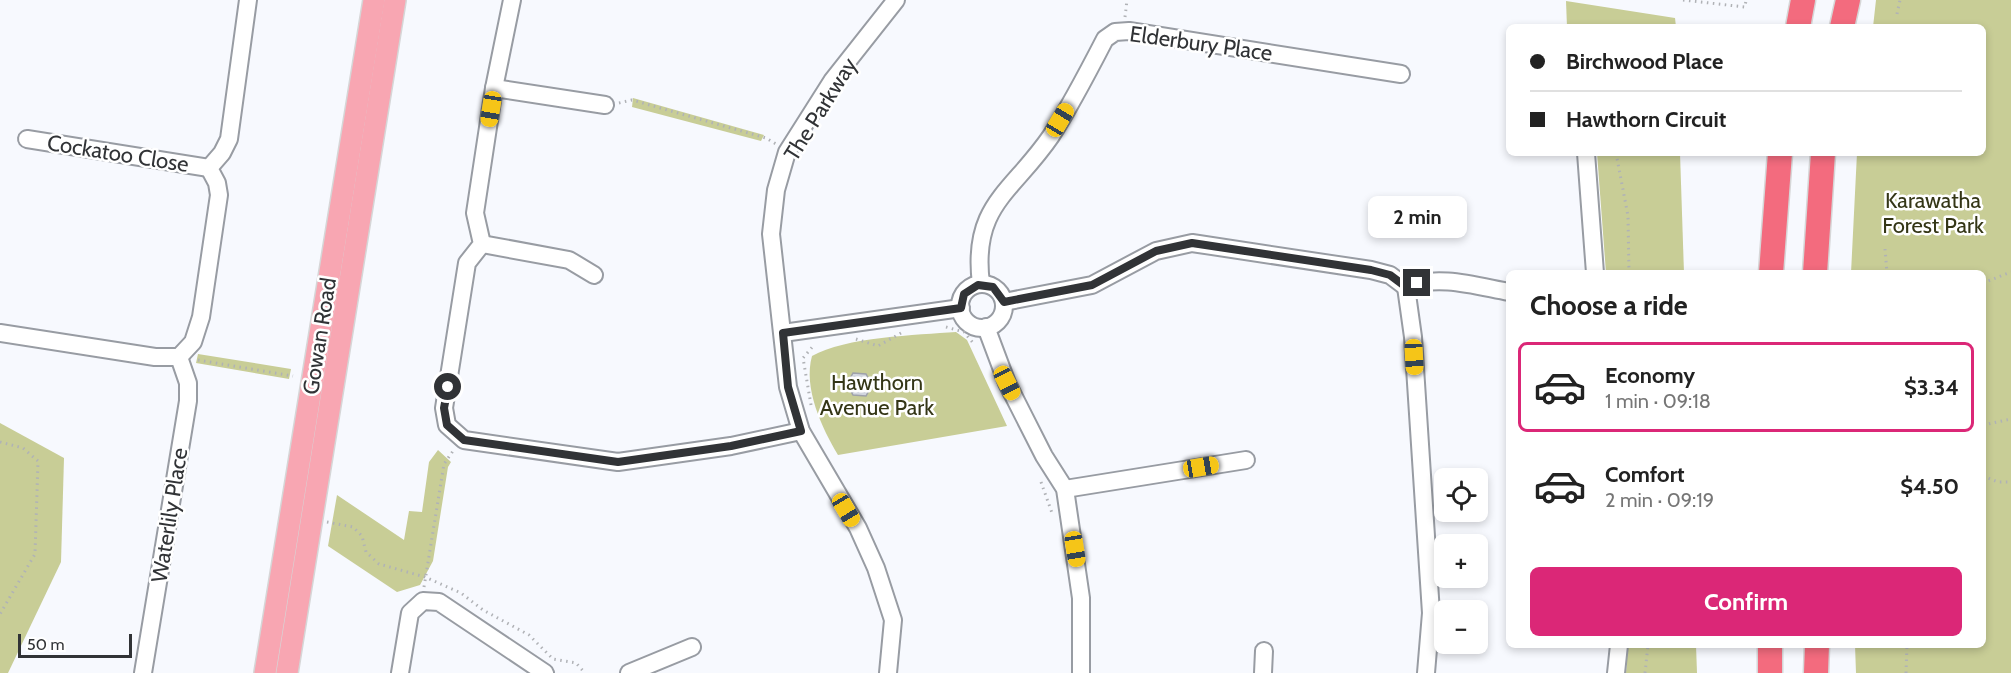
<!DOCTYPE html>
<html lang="en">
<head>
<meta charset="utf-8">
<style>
  :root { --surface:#fff; --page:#f2f2f2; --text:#222; --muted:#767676; --line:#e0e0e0; --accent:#db2777 }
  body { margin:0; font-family:Cabin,sans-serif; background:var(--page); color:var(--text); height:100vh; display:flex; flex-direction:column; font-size:22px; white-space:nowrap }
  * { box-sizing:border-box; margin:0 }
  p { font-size:20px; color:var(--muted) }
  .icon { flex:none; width:33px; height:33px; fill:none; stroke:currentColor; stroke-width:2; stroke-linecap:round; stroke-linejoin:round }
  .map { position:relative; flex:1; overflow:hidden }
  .details { position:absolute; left:1506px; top:270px; width:480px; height:378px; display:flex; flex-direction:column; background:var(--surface); border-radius:9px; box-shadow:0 3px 9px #0003 }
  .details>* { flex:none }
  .guide { position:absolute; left:1506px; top:24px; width:480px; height:132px; border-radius:9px; box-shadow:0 3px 9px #0003; display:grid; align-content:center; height:132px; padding:0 24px; background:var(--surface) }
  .tools { position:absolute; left:1434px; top:468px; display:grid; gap:12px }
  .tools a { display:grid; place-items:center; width:54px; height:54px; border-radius:9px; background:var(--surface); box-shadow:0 3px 9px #0003; font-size:30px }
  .scale { position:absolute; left:18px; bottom:15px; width:114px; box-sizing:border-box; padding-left:6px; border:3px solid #313336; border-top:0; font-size:16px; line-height:21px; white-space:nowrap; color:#313336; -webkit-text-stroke:4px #fff; paint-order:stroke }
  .end { position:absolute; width:27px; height:27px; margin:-14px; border:8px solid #313336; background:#fff; box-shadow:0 0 0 3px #fff }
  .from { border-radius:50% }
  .bubble { position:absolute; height:42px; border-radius:9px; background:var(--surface); box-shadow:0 3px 9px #0003; font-size:20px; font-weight:800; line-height:42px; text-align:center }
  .car { position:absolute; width:18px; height:36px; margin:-18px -9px; border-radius:8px; box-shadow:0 0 4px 2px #0007; background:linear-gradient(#f5c518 24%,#345 0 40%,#f5c518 0 76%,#345 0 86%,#f5c518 0) }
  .guide b { display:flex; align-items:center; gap:21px; height:57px; font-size:22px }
  .guide b+b { border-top:2px solid var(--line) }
  .guide i { width:15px; height:15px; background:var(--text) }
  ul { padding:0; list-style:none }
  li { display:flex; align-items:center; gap:18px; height:90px; margin:0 12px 9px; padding:0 12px; border:3px solid transparent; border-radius:9px }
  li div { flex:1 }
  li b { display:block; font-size:22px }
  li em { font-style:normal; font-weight:800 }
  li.on { border-color:var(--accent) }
  li>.icon { width:54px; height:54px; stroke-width:1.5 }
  h2 { padding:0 24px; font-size:27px; line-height:72px }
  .cta { display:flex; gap:12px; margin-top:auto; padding:12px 24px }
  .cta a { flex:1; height:69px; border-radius:9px; background:var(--accent); color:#fff; font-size:24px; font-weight:800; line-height:69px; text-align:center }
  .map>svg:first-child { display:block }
</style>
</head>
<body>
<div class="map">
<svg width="2011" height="673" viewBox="0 0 2011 673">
  <rect width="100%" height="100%" fill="#f7f9fe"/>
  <g fill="#c8cd96">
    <polygon points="1876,0 2011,0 2011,673 1856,673 1855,645 1983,645 1983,273 1851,273 1857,153 1983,153 1983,27 1873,27"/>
    <polygon points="1566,1 1675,18 1676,27 1567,27"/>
    <polygon points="633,98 764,135 761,141 632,107"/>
    <polygon points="1597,153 1680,153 1684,273 1606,273"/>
    <path d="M 956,332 L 967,340 L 1007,426 L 838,455 C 822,428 803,388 812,356 C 845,337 917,335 956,332 Z"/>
    <polygon points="198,354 291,369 289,379 196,363"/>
    <polygon points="0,423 64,458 61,562 8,673 0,673"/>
    <polygon points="438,450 451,462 448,467 433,561 420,585 397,592 328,546 337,495 404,540 409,511 422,512 429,462"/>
    <polygon points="1628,645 1696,645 1697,673 1626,673"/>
  </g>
  <polygon fill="#d3d7df" stroke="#9ea1a9" stroke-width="1.5" points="853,373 866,374 872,385 866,396 853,395 847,384"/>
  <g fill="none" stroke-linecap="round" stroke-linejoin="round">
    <g stroke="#989ca3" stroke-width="20">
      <g id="minor">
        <polyline points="512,0 494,88 475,213 482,244 467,263 444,408 447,425 464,440 618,462 731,446 801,431"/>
        <polyline points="494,88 605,105"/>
        <polyline points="27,139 209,168"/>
        <polyline points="1586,153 1595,273"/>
        <polyline points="482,244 569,260 594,275"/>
        <path d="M 981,284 C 971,205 1012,193 1051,136 C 1071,105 1088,72 1105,39 L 1115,32 L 1129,31 L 1401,74"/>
        <circle cx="982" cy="306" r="22"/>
        <polyline points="1406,287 1413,337 1431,613 1426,673"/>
        <path d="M 1004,302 L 1092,285 L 1156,251 L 1192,243 L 1371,270 L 1390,275 L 1406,287 C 1438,274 1476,286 1509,292"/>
        <polyline points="986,327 1007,383 1044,456 1065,489 1081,598 1081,673"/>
        <polyline points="0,333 155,357 179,357 193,342 201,317 219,195 217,183 209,168 222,153 229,139 248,0"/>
        <polyline points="783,333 961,308"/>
        <polyline points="1065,489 1246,460"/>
        <polyline points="143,673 188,401 188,383 179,357"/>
        <polyline points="400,673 410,613 423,601 439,602 545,673"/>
        <polyline points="629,673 692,647"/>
        <polyline points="888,673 893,620 876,568 858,528 801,431 788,387 771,234 776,190 787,152 832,81 896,0"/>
        <polyline points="1263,673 1264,651"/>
        <polyline points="1616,673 1619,645"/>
      </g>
    </g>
    <g stroke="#d6d6d7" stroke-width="24">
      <g id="major">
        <polyline points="265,673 374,0"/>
        <polyline points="287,673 395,0"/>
      </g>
    </g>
    <g stroke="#d6d6d7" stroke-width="27">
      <g id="highway">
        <polyline points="1798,27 1803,0"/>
        <polyline points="1842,27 1848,0"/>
        <polyline points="1771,273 1780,153"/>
        <polyline points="1815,273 1823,153"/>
        <polyline points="1770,673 1770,645"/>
        <polyline points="1816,673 1817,645"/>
      </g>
    </g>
    <g stroke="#b0b2b6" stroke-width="3" stroke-dasharray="1.5 4.5" stroke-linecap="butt">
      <polyline points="1683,0 1745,7 1746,0"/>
      <polyline points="1897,14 1900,0"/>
      <polyline points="1125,17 1127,0"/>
      <polyline points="619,103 632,100 766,138 776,144"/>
      <polyline points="1616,153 1628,216 1629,273"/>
      <polyline points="1885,249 1887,273"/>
      <polyline points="1983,283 2011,272"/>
      <polyline points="946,327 964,332 974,344"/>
      <polyline points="856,339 878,346 901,333"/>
      <polyline points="198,360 293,376"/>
      <polyline points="811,405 803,358 814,345"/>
      <polyline points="1983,425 2011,419"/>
      <polyline points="0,442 23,448 38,461 35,554 0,614"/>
      <polyline points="1983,476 1998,482 2011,482"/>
      <polyline points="1041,482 1052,513"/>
      <polyline points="327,522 353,527 362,536 366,552 379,564 425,577 461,593 483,610 529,635 553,659 576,663 585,673"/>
      <polyline points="424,587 444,464 453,451"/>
      <polyline points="1645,673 1648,645"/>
      <polyline points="1906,673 1907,645"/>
    </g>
    <use href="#minor" stroke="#fff" stroke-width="16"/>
    <use href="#major" stroke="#f8a6b2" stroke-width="21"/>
    <use href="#highway" stroke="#f36b7e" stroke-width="24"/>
  </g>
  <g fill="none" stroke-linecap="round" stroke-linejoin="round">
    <polyline stroke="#313336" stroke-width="8" points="448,387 444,408 447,425 464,440 618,462 731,446 801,431 788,387 783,333 961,308 964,294 978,285 993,287 1004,302 1092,285 1156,251 1192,243 1371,270 1390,275 1406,287 1417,283"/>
  </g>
  <g text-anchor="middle" stroke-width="5" stroke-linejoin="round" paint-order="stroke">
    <g font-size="22" fill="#313336" stroke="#fff">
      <text transform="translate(1201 43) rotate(8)" y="8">Elderbury Place</text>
      <text transform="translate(820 109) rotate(-58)" y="8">The Parkway</text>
      <text transform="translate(118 153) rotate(9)" y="8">Cockatoo Close</text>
      <text transform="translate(319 336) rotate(-81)" y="8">Gowan Road</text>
      <text transform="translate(169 515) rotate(-81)" y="8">Waterlily Place</text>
    </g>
    <g font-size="22" fill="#343616" stroke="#fff">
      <text x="1933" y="208">Karawatha<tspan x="1933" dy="25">Forest Park</tspan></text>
      <text x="877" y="390">Hawthorn<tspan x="877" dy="25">Avenue Park</tspan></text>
    </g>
  </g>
</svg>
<div class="tools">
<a><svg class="icon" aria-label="locate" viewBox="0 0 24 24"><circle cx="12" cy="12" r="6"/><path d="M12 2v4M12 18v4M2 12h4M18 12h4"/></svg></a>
<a>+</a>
<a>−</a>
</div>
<div class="scale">50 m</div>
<i class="end from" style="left:448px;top:387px"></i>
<i class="end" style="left:1417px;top:283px"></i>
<div class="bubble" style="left:1368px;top:196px;width:99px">2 min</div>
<i class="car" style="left:491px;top:109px;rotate:189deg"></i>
<i class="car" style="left:1060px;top:120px;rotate:31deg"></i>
<i class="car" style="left:1414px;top:357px;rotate:177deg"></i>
<i class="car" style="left:1007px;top:383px;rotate:153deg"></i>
<i class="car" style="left:1201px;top:467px;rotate:81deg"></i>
<i class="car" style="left:846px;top:510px;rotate:149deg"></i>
<i class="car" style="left:1075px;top:549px;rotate:171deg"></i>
<div class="guide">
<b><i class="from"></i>Birchwood Place</b>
<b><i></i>Hawthorn Circuit</b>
</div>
<section class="details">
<h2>Choose a ride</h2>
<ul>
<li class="on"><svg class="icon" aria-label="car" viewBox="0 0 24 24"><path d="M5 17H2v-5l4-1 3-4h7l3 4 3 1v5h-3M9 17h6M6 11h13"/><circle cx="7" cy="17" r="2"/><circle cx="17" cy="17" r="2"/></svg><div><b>Economy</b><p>1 min · 09:18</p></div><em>$3.34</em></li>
<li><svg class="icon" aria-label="car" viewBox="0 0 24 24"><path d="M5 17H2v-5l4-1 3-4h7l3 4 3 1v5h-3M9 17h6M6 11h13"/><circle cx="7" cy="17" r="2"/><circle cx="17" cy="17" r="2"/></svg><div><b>Comfort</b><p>2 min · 09:19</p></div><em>$4.50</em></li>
</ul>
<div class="cta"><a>Confirm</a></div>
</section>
</div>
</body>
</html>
